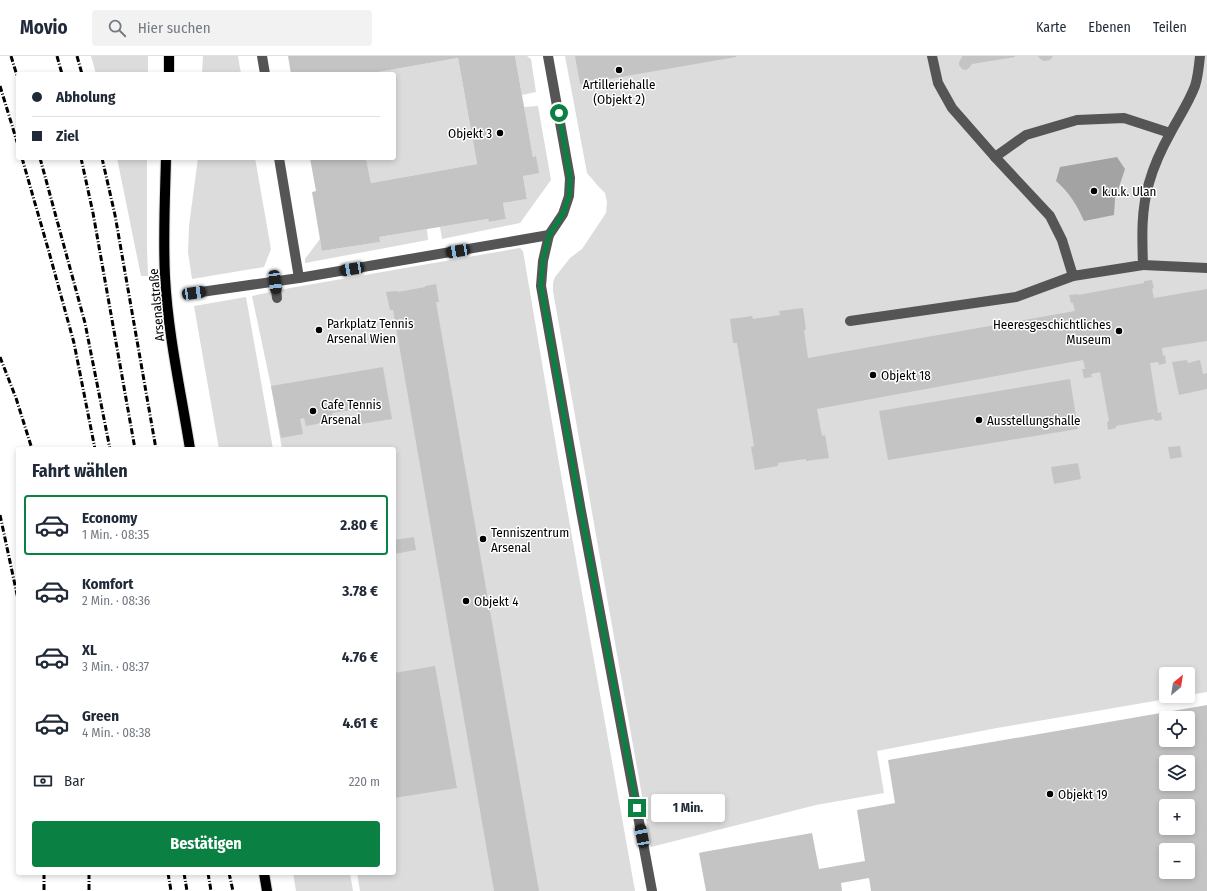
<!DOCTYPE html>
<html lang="de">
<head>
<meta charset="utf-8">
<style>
  :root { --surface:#fff; --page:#f2f2f3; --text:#1f2937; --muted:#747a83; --line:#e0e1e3; --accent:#0b8043 }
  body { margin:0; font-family:"Fira Sans Condensed",sans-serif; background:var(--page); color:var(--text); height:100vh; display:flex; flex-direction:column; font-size:15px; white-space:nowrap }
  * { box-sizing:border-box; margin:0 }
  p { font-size:13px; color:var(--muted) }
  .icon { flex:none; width:22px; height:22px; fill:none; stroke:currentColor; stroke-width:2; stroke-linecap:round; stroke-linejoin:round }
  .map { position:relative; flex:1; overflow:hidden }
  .details { position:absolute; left:16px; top:391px; width:380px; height:428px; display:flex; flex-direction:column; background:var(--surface); border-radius:4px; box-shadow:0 2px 6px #0003 }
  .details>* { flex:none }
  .top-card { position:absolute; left:16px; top:16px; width:380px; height:88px; border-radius:4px; box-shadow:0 2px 6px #0003; display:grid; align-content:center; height:88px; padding:0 16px; background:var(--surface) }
  .needle { width:26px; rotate:30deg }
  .buttons { position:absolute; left:1159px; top:611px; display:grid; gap:8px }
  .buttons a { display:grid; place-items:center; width:36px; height:36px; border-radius:4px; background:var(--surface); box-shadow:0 2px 6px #0003; font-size:20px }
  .end { position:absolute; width:18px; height:18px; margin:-9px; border:5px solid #0b8043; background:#fff; box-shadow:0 0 0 2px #fff }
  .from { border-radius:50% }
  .bubble { position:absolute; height:28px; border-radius:4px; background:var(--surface); box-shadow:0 2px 6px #0003; font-size:13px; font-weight:700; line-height:28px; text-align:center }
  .car { position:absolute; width:12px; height:24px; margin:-12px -6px; border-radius:5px; box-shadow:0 0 3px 1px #0007; background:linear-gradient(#222 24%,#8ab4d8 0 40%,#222 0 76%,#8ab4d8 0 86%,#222 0) }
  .top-card b { display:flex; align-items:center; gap:14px; height:38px; font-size:15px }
  .top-card b+b { border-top:1px solid var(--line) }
  .top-card i { width:10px; height:10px; background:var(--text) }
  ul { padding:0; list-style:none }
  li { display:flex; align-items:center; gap:12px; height:60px; margin:0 8px 6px; padding:0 8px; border:2px solid transparent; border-radius:4px }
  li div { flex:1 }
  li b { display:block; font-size:15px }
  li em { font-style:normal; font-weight:700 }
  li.active { border-color:var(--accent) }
  li>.icon { width:36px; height:36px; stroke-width:1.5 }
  h2 { padding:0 16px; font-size:18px; line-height:48px }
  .pay { display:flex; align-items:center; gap:10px; height:44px; padding:0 16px; font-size:15px }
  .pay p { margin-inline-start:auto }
  .cta { display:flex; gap:8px; margin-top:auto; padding:8px 16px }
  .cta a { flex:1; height:46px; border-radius:4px; background:var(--accent); color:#fff; font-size:16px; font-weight:700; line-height:46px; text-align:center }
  header { display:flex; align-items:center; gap:24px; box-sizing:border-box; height:56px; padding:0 20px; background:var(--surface); border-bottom:1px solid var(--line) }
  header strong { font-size:19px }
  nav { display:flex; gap:22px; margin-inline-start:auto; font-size:14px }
  .search { width:280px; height:36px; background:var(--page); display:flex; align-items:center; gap:10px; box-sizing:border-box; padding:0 14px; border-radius:4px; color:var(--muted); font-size:15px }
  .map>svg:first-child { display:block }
</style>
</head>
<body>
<header>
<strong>Movio</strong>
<div class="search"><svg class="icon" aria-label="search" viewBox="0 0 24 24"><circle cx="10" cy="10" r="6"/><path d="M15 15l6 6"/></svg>Hier suchen</div>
<nav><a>Karte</a><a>Ebenen</a><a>Teilen</a></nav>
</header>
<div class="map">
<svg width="1207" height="835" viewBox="0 0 1207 835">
  <rect width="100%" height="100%" fill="#fff"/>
  <g fill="#dcdcdc">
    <polygon points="91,0 148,0 148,18 96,18"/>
    <polygon points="203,0 238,0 241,18 202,18"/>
    <polygon points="515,0 527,0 531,3 536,36 522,39"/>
    <polygon points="565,0 1207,0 1207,636 1188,639 1188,618 1166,618 1166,640 1184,640 997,672 877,695 884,737 816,749 651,791 553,235 553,227 555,221 570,202 582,193 606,157 607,146 605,137 598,130 587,117"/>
    <polygon points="458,2 477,108 371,127 366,102 394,102 394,18 367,18"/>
    <polygon points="538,50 551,124 520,167 442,183 440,171 488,163 489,166 506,163 503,147 527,143 523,120 535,100 533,101 524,51"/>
    <polygon points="117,102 147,102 147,191 148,220 141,220"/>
    <polygon points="198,102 255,102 271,193 264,211 192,223 188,196 189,170"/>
    <polygon points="427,173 428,184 305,207 305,203 320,183 323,195 379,186 379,181"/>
    <polygon points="520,192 523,195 560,413 635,835 360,835 357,817 394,817 394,393 282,393 271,330 252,240 290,232"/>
    <polygon points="246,241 273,393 219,393 194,250"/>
    <polygon points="293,817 350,817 353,835 296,835"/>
  </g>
  <path fill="#a3a3a3" d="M 1117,101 L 1125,113 L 1115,143 L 1114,159 L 1084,165 C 1077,149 1069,136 1056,125 L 1060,111 Z"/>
  <g fill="#c4c4c4" fill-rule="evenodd">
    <polygon points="288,0 515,0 533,101 536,100 539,117 523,120 527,143 503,147 506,163 489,166 488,163 379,181 380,186 322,195 312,136 316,135 310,102 366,102 371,127 477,108 458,2 367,18 291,18"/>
    <polygon points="575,0 736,0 736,1 580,28"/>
    <polygon points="962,0 1015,0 1015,1 972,8 969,12 966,14 962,13 959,9 959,6 962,1"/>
    <polygon points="1038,0 1053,0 1050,4 1044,5 1040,3"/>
    <polygon points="1152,224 1154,232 1152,233 1154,242 1207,233 1207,285 1162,292 1163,300 1165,299 1166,307 1159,309 1158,306 1150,307 1158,357 1161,356 1162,364 1155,365 1154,363 1116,370 1116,372 1108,374 1107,366 1109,365 1100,316 1091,318 1092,321 1084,322 1082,313 1085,313 1083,304 817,353 822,380 825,379 829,402 806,405 806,403 778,407 778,410 755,414 751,391 754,390 737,287 733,287 730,263 752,260 753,263 780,259 779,255 803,252 806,274 804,274 808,302 1075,255 1073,247 1071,247 1069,239 1078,238 1078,239 1144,227 1144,225"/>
    <polygon points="436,228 439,246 436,246 539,835 494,835 393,254 390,254 386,236 397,235 398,236 425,231 425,230"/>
    <polygon points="1187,304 1188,307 1200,304 1203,318 1207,317 1207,333 1179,339 1172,306"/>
    <polygon points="383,311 392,363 361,368 358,353 332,357 333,365 306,370 304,362 300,363 303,378 281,382 271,330"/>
    <polygon points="1070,323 1078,373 888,404 879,355"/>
    <polygon points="1180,390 1182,401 1170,403 1168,391"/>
    <polygon points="1078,407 1081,423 1054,428 1051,411"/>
    <polygon points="414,481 416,494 394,498 394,484"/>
    <polygon points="435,610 457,732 394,742 394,617"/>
    <path d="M 1207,649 L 1207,835 L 871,835 L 869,822 L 841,827 L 842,835 L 706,835 L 699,797 L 703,796 L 812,777 L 819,813 L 865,805 L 857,754 L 895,747 L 888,704 ZM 1166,662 L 1188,662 L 1188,684 L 1166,684 ZM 1166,706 L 1188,706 L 1188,728 L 1166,728 ZM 1166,750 L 1188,750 L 1188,772 L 1166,772 ZM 1166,794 L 1188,794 L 1188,816 L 1166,816 Z"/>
  </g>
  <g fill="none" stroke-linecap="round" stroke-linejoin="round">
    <g stroke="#dbdbdb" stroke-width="12">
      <g id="major">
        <polyline points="169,18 169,0"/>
        <path d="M 166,102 C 165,142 163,181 165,221 C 168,279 181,336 190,393"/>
        <polyline points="264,817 267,835"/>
      </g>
    </g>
    <g stroke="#555" stroke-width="10">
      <polyline points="262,0 265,18"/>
      <polyline points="548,0 570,122 569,140 563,158 549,179 543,205 541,230 581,455 652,835"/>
      <path d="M 932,0 L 938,27 L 952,52 L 995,101 L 1050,160 L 1062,184 L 1073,220 L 1143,209 C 1142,181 1141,154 1149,127 C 1154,109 1162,92 1171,76 C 1179,61 1189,46 1195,30 C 1198,21 1199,10 1200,0"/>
      <polyline points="995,101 1026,79 1077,64 1124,62 1170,77"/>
      <polyline points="279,102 299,222 549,179"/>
      <polyline points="1143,209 1207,212"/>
      <polyline points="275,226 277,242"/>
      <polyline points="194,237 299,222"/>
      <polyline points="850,265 1016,241 1073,220"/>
    </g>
    <use href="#major" stroke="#000" stroke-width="10"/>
    <g stroke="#000" stroke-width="3" stroke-dasharray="6 2 1 2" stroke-linecap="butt">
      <polyline points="11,0 18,23"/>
      <polyline points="57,0 62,18"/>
      <polyline points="77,0 82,18"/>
      <polyline points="0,30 18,89"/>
      <polyline points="22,102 49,196 74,287 95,393"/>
      <polyline points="40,102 85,267 110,393"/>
      <polyline points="81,102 93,157 135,393"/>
      <polyline points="102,102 115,159 156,393"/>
      <polyline points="0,301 16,342 32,393"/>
      <polyline points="0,459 18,543"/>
      <polyline points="44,817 44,835"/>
      <polyline points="89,817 89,835"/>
      <polyline points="168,817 171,835"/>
      <polyline points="184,817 187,835"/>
      <polyline points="208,817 211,835"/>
      <polyline points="229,817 233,835"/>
    </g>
  </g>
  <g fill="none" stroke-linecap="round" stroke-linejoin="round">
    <polyline stroke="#0b8043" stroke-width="5" points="559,57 570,122 569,140 563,158 549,179 543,205 541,230 581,455 637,752"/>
  </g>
  <g fill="#000" stroke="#fff" stroke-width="1.5">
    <circle cx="619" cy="14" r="4"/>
    <circle cx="500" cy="77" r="4"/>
    <circle cx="1094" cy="135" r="4"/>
    <circle cx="319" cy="274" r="4"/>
    <circle cx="1119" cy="275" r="4"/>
    <circle cx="873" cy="319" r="4"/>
    <circle cx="313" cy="355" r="4"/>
    <circle cx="979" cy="364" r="4"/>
    <circle cx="483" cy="483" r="4"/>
    <circle cx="466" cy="545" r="4"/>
    <circle cx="1050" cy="738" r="4"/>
  </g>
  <g text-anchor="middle" stroke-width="3" stroke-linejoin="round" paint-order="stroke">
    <g font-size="13" fill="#000" stroke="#fff" text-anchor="start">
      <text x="619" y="33" text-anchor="middle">Artilleriehalle<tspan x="619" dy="15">(Objekt 2)</tspan></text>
      <text x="492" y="82" text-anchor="end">Objekt 3</text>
      <text x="1102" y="140">k.u.k. Ulan</text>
      <text x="327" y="272">Parkplatz Tennis<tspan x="327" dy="15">Arsenal Wien</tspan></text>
      <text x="1111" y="273" text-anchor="end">Heeresgeschichtliches<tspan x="1111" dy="15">Museum</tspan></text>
      <text x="881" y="324">Objekt 18</text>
      <text x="321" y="353">Cafe Tennis<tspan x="321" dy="15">Arsenal</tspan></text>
      <text x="987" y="369">Ausstellungshalle</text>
      <text x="491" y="481">Tenniszentrum<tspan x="491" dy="15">Arsenal</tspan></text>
      <text x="474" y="550">Objekt 4</text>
      <text x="1058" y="743">Objekt 19</text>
    </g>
    <g font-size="13" fill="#000" stroke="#fff">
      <text transform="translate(156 249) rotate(-95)" y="5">Arsenalstraße</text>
    </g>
  </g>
</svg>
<div class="buttons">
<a><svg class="needle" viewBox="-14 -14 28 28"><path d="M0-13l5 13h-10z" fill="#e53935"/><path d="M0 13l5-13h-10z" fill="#747a83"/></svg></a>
<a><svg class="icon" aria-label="locate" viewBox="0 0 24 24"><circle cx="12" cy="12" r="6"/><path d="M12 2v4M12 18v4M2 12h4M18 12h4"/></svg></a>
<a><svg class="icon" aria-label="layers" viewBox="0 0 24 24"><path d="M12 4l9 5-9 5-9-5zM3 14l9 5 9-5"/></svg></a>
<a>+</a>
<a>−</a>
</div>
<i class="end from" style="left:559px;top:57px"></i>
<i class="end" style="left:637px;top:752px"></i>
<div class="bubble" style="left:651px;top:738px;width:74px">1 Min.</div>
<i class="car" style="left:458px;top:195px;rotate:260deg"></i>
<i class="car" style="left:352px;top:213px;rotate:260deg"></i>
<i class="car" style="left:275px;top:226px;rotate:173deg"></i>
<i class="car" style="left:194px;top:237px;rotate:82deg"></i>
<i class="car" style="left:642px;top:780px;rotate:349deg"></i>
<div class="top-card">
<b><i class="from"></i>Abholung</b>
<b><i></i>Ziel</b>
</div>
<section class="details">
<h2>Fahrt wählen</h2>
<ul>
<li class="active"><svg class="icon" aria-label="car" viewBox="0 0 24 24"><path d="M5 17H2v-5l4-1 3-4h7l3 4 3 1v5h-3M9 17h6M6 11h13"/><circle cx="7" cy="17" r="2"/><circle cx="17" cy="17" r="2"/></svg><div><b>Economy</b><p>1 Min. · 08:35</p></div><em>2.80 €</em></li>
<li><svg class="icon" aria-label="car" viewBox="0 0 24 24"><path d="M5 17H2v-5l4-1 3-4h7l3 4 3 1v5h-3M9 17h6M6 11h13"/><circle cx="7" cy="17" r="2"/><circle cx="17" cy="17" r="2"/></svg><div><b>Komfort</b><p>2 Min. · 08:36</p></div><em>3.78 €</em></li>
<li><svg class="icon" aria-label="car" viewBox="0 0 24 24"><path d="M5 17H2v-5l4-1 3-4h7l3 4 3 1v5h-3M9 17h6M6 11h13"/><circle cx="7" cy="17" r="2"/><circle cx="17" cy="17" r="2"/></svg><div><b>XL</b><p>3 Min. · 08:37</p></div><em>4.76 €</em></li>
<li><svg class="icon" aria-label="car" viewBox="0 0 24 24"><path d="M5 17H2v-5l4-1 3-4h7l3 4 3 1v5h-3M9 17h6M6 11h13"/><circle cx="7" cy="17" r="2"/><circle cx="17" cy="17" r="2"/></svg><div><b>Green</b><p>4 Min. · 08:38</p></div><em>4.61 €</em></li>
</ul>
<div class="pay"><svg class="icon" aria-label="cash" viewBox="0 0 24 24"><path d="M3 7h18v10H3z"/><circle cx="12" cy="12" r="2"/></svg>Bar<p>220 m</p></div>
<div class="cta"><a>Bestätigen</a></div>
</section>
</div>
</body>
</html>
